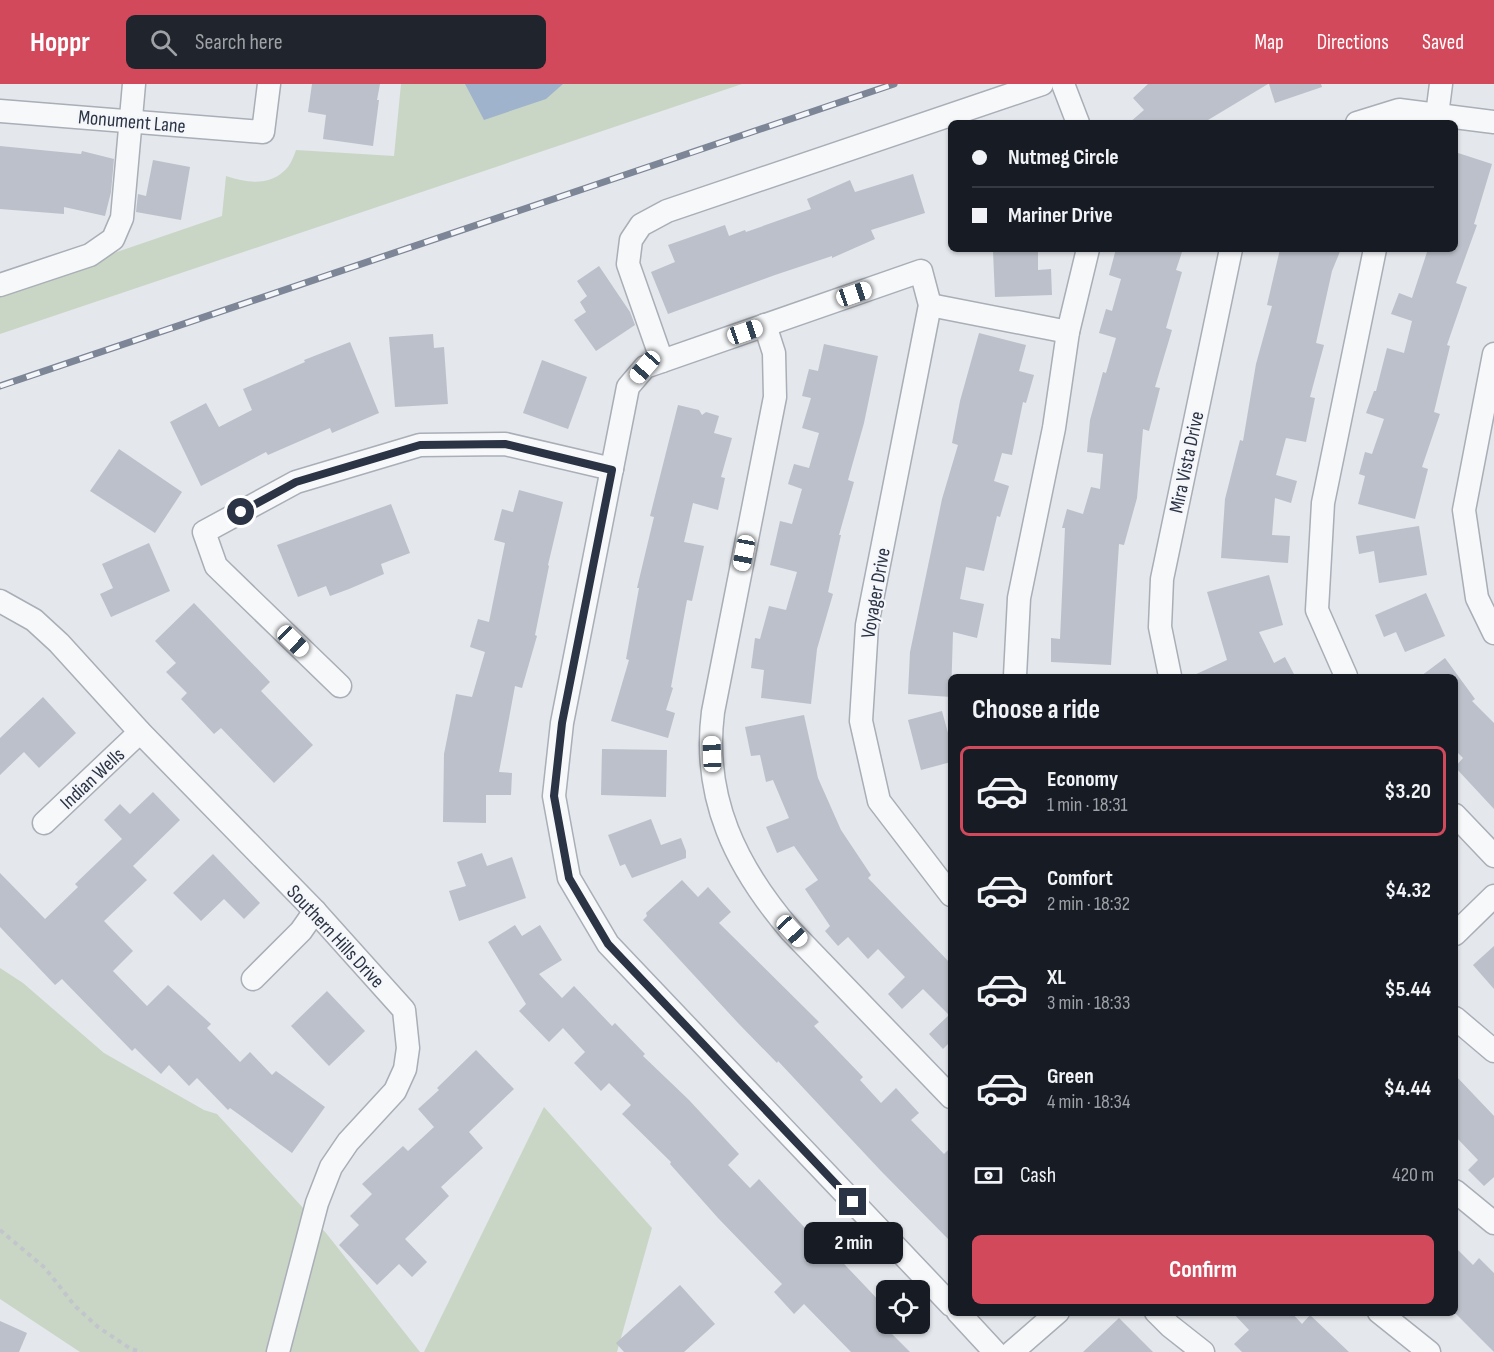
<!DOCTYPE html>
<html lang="en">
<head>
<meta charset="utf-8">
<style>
  :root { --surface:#171b24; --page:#20242c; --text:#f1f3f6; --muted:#9ea1a6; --line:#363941; --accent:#d1495b }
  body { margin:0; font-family:"Sofia Sans Condensed",sans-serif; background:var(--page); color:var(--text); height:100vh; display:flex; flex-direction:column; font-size:22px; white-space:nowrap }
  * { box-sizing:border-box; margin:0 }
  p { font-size:20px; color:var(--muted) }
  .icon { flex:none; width:33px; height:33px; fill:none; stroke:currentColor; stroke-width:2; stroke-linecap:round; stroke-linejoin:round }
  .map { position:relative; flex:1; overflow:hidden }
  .details { position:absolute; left:948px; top:590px; width:510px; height:642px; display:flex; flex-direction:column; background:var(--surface); border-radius:9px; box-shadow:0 2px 4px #0004 }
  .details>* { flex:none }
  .top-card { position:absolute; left:948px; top:36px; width:510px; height:132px; border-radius:9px; box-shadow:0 2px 4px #0004; display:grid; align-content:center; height:132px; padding:0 24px; background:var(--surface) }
  .tools { position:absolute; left:876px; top:1196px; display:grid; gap:12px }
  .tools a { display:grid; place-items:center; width:54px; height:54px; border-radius:9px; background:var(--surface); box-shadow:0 2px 4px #0004; font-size:30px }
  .end { position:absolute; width:27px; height:27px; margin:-14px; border:8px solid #2b3445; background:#fff; box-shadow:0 0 0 3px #fff }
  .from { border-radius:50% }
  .bubble { position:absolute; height:42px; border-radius:9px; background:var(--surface); box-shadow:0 2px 4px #0004; font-size:20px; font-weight:700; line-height:42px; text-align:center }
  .car { position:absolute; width:18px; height:36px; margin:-18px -9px; border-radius:8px; box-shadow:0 0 4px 2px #0007; background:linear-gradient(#fff 24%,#345 0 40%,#fff 0 76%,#345 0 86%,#fff 0) }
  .top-card b { display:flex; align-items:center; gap:21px; height:57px; font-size:22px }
  .top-card b+b { border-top:2px solid var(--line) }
  .top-card i { width:15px; height:15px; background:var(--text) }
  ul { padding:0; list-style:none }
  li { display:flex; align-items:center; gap:18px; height:90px; margin:0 12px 9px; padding:0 12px; border:3px solid transparent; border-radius:9px }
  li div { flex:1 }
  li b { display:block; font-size:22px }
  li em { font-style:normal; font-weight:700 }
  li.active { border-color:var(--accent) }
  li>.icon { width:54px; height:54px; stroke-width:1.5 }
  h2 { padding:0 24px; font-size:27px; line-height:72px }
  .pay { display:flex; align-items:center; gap:15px; height:66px; padding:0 24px; font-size:22px }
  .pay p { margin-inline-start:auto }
  .cta { display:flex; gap:12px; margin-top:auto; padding:12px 24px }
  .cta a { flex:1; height:69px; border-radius:9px; background:var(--accent); color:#fff; font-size:24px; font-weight:700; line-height:69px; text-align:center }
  header { display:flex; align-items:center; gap:36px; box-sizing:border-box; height:84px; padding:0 30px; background:var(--accent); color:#fff }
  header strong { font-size:28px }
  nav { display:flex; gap:33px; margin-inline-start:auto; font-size:21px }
  .search { width:420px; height:54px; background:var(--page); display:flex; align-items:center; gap:15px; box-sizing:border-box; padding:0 21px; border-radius:9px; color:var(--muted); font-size:22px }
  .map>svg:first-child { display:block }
</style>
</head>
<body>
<header>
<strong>Hoppr</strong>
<div class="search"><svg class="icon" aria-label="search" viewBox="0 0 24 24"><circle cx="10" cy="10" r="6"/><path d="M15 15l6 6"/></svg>Search here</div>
<nav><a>Map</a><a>Directions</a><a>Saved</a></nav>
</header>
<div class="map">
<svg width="1494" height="1268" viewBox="0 0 1494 1268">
  <rect width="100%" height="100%" fill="#e4e7ec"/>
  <g fill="#c9d6c5">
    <path d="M 401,0 L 742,0 L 0,250 L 0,208 L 222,132 L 226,92 C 247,99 271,103 288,83 C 291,79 294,72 296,66 L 394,72 Z"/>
    <polygon points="0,884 23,899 104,969 204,1026 217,1030 326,1149 420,1268 80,1268 0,1215"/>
    <polygon points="544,1023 652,1144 617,1268 424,1268"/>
  </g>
  <polygon fill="#9fb4cc" points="465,0 563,0 546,15 484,36"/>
  <g fill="#bbc0ca">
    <polygon points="312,0 380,0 377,16 379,16 373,62 323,55 326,31 308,28"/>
    <polygon points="1148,0 1268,0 1203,39 1129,39 1144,26 1133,14"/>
    <polygon points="1269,0 1321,0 1322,3 1275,19"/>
    <polygon points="0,62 81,70 82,67 114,75 111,108 105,132 64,123 64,130 0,125"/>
    <polygon points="1455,68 1492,80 1474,140 1477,141 1456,199 1467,203 1447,261 1450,262 1434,328 1440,330 1422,383 1428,385 1415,435 1358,420 1365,392 1359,390 1365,368 1372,370 1384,335 1366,329 1374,307 1376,307 1387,264 1404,269 1412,237 1391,230 1399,209 1412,214 1428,165 1455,165"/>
    <polygon points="153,76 190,83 181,136 136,128 138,110 146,112"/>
    <polygon points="913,90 925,129 871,146 875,155 832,174 832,172 775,191 668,230 651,188 675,178 668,161 725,141 729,152 745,146 746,148 811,125 807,115 850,96 855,108"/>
    <polygon points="1038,165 1038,186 1051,185 1052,211 995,213 993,167"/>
    <polygon points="1116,165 1183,165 1176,186 1182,188 1166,244 1172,246 1155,303 1160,304 1149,347 1143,345 1137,414 1124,461 1119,460 1111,581 1051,578 1051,554 1060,555 1065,444 1062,444 1067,425 1083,430 1091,403 1100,405 1103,370 1087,368 1090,336 1103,288 1106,289 1116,254 1099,249 1106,225 1112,227 1121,195 1109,191"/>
    <polygon points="1280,165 1341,165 1332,187 1316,259 1324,261 1310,313 1315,314 1306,358 1286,354 1276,391 1297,397 1291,419 1275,414 1272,451 1290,452 1288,479 1221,474 1225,415 1240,356 1243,357 1256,280 1272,222 1267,221"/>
    <polygon points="599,182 630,228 635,241 596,267 574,236 586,228 580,218 587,212 577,197"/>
    <polygon points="979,249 1026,261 1019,287 1034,291 1026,319 1023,318 1012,371 1002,369 994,397 1009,402 1000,433 997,432 984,487 966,483 960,515 984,520 977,554 953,548 951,613 908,610 910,568 942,415 958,361 952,359 960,317"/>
    <polygon points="433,250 434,264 444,263 448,320 395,323 389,253"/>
    <polygon points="350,258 379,329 332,349 330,344 268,371 266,368 201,402 170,338 206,319 219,343 252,326 243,305 305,278 304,276"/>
    <polygon points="824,260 878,272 864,339 848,396 854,398 839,451 841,451 828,508 833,510 817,565 811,620 761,614 764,586 751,584 755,554 760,555 769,522 786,526 797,488 770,481 780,437 792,440 802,405 788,400 794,380 809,384 819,349 802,344 811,314 802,312 809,285 818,287"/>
    <polygon points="542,276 587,293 568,345 523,329"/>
    <polygon points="678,321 699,326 702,331 706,328 719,332 714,349 732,354 721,393 725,394 718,426 693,419 684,458 704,462 692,517 687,516 671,603 673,604 666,626 675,629 668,654 611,637 629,576 626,575 639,504 637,504 654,433 650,432"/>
    <polygon points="119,365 182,408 155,449 90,407"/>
    <polygon points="519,406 563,418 548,481 549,482 535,551 537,552 522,604 515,602 499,688 512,689 511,711 486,711 486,739 443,738 444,670 456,610 472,613 485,568 470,563 478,535 489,538 505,459 494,456 502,425 513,428"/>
    <polygon points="391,420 410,469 381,480 384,490 349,505 330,512 326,502 298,513 277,461"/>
    <polygon points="1419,442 1427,491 1379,499 1374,467 1359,470 1356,452"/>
    <polygon points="149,459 170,507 111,533 100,510 113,504 102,480"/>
    <polygon points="1269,491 1283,541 1259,548 1274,579 1285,573 1295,592 1192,592 1227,576 1207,508"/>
    <polygon points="1426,509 1445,552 1405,568 1396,548 1384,553 1375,531"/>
    <polygon points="194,519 270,598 261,607 313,661 274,699 221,644 214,650 181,615 187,609 166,588 176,579 155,557"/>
    <polygon points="1445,574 1475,615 1472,617 1494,639 1494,725 1455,683 1463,674 1455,666 1455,592 1421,592"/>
    <polygon points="43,613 76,649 39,684 24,668 0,691 0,654"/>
    <polygon points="942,627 951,660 951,678 921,686 908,636"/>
    <polygon points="804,631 818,694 841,746 871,791 868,794 951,880 951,957 943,965 929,950 949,931 923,905 902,925 888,910 905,893 878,865 868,875 848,853 838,862 825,847 830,842 805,805 818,796 794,762 777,769 766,743 789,734 773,696 766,698 760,671 751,672 745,643"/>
    <polygon points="602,665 667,666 666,713 601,711"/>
    <polygon points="153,708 180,736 133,782 147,796 104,837 133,867 113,887 147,922 168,901 211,940 207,944 240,978 250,968 272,991 276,987 325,1023 292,1069 230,1024 228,1026 197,994 189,1002 169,981 161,990 135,964 132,967 62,895 55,901 0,843 0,789 45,835 78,803 75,800 122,755 104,736 120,720 130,730"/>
    <polygon points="651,735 661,761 681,754 686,767 686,774 632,794 625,780 620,782 608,751"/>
    <polygon points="482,769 487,782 512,773 526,814 459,837 449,807 466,802 457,778"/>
    <polygon points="213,770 260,819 244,835 224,815 201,837 173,809"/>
    <polygon points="682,796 698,813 708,803 731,828 719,839 819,938 814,942 863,993 860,996 881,1019 896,1004 919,1029 911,1036 944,1070 951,1063 951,1158 881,1087 778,977 777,979 738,939 643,836 647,832 646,829"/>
    <polygon points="515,841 522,852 540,841 562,876 539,890 562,914 574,902 612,942 615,939 645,970 643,972 689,1016 739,1070 728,1081 750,1104 759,1095 805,1144 808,1142 886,1224 886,1244 910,1268 851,1268 804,1220 794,1230 774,1208 782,1200 718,1134 670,1080 671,1078 622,1030 631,1021 609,999 601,1007 574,979 585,968 563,944 549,958 519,927 526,920 488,858"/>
    <polygon points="1494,862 1494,905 1473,881"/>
    <polygon points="327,907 365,947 329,982 291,942"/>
    <polygon points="476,966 514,1005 469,1048 483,1064 441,1103 449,1112 405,1155 427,1178 412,1193 399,1180 377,1201 339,1161 359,1141 350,1132 372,1110 362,1100 403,1062 408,1067 434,1043 418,1025 439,1006 437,1004"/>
    <polygon points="1455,991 1494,1032 1494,1093 1484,1102 1468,1086 1478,1076 1455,1052"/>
    <polygon points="1455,1163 1473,1181 1479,1174 1494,1189 1494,1268 1455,1229"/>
    <polygon points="680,1201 715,1240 684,1268 624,1268 616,1259"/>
    <polygon points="1232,1228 1291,1228 1302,1240 1310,1231 1349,1268 1242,1268 1234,1260 1249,1246"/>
    <polygon points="1119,1234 1153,1268 1083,1268"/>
    <polygon points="0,1237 27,1249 19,1268 0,1268"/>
  </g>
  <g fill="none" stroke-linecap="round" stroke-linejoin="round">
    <g stroke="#a9aeb7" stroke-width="25">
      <g id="minor">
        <polyline points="1063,0 1078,39"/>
        <polyline points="0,27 263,48 269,0"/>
        <polyline points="1437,31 1441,0"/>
        <polyline points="1357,39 1399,26 1494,38"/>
        <polyline points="0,201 90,171 113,155 122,134 134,0"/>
        <polyline points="930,221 1068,248 1054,344 1019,514 1015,592"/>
        <path d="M 765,241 L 774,269 L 775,313 L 713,628 C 702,714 736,783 791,847 L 951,1013"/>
        <polyline points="1068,248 1088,165"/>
        <polyline points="1494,270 1464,426 1477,514 1494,549"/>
        <polyline points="662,277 628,180 631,156 641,141 667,127 1042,0"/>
        <polyline points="0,517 34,536 59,559 140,648 315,827 404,926 408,964 405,985 395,1007 348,1058 331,1083 317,1119 278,1268"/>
        <polyline points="1170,592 1160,543 1162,495 1231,165"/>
        <polyline points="1346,592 1317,526 1323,419 1375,165"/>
        <polyline points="340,602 216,482 204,448 296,398 420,361 505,360 612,385"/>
        <polyline points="1455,731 1494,772"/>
        <polyline points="44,739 140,648"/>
        <polyline points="951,811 879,717 861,637 867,541 930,221 921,187 645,283 628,303 562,639 554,712 569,794 608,860 951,1221"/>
        <polyline points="1455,850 1494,812"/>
        <polyline points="253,895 301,847 315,827"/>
        <polyline points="1455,934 1494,967"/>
        <polyline points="1455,1107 1494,1139"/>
        <polyline points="958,1228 995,1268"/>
        <polyline points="1156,1228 1170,1242 1203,1268"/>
        <polyline points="1379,1228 1429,1268"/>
        <polyline points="1012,1268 1058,1228"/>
      </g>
    </g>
    <polyline stroke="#c2c5cb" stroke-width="4" stroke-dasharray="4.5 4.5" stroke-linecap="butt" points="0,1146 45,1184 75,1222 98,1243 131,1265 142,1268"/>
    <use href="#minor" stroke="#f7f8fa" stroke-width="22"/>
    <g stroke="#7d8696" stroke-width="7">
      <polyline id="rail" points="0,302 894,0"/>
    </g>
    <use href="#rail" stroke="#f4f6f9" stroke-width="4.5" stroke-dasharray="14" stroke-linecap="butt"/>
  </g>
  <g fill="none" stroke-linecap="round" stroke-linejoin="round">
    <polyline stroke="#2b3445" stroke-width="8" points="241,428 296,398 420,361 505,360 612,386 562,639 554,712 569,794 608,860 853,1118"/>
  </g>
  <g text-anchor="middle" stroke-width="4.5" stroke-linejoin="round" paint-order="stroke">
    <g font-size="20" fill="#2b3445" stroke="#f4f6f9">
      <text transform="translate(132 37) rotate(5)" y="7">Monument Lane</text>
      <text transform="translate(1186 378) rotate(-78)" y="7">Mira Vista Drive</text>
      <text transform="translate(875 509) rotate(-80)" y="7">Voyager Drive</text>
      <text transform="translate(92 694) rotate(-43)" y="7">Indian Wells</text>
      <text transform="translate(336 852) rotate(47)" y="7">Southern Hills Drive</text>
    </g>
  </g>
</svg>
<div class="tools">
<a><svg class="icon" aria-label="locate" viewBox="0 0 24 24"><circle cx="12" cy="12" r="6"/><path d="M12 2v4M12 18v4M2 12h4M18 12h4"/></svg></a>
</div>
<i class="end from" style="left:241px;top:428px"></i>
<i class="end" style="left:853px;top:1118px"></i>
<div class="bubble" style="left:804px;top:1138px;width:99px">2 min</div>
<i class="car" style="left:854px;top:210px;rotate:71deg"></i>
<i class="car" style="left:745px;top:248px;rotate:71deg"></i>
<i class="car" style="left:645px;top:283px;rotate:221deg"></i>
<i class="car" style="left:744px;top:469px;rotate:191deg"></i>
<i class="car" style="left:293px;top:557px;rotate:134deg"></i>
<i class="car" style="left:712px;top:670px;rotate:358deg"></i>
<i class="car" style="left:792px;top:847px;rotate:137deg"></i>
<div class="top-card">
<b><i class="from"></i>Nutmeg Circle</b>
<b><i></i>Mariner Drive</b>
</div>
<section class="details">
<h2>Choose a ride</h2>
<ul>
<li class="active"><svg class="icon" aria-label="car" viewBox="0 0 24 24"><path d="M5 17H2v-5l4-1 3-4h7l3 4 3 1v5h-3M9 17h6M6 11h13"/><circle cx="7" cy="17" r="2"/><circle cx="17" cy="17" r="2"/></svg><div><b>Economy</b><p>1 min · 18:31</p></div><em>$3.20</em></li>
<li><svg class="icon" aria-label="car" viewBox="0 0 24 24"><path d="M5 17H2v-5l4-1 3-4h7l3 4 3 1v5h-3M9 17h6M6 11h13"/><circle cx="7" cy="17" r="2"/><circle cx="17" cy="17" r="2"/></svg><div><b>Comfort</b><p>2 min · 18:32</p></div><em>$4.32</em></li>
<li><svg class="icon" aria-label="car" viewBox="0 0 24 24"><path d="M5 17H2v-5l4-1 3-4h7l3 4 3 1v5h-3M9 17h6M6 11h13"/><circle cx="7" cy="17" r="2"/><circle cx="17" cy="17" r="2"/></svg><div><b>XL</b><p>3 min · 18:33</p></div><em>$5.44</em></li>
<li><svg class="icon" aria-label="car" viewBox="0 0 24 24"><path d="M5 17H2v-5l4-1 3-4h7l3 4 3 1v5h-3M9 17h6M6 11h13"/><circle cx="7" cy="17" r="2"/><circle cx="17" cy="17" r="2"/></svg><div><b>Green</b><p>4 min · 18:34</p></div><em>$4.44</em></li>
</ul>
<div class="pay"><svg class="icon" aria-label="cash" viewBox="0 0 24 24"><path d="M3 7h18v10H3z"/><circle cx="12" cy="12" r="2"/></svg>Cash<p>420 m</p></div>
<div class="cta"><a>Confirm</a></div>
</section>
</div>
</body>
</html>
